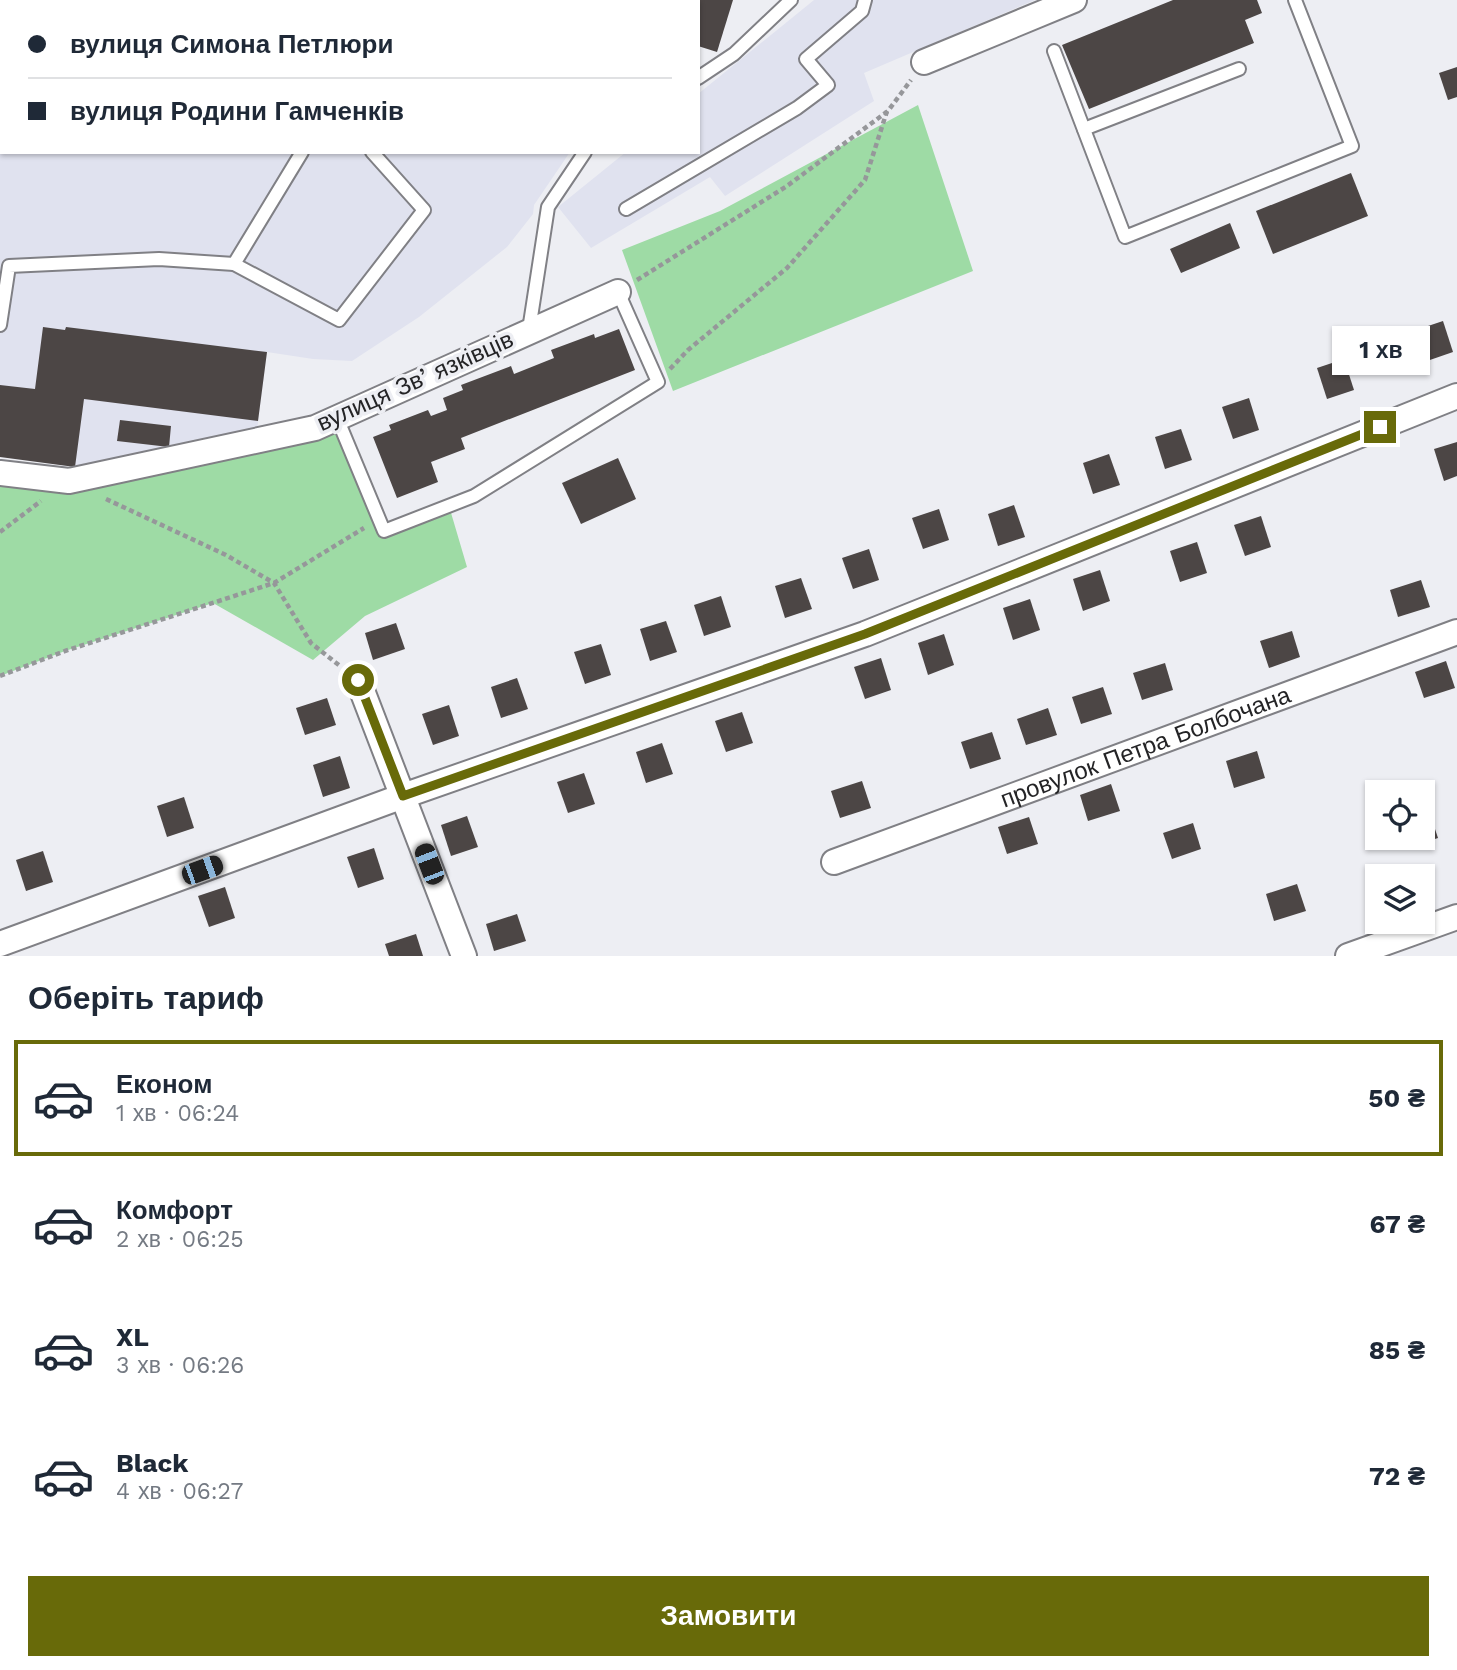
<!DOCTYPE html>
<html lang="uk">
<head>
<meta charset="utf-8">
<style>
  :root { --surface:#fff; --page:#f6f6f7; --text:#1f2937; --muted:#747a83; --line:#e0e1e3; --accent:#686a09 }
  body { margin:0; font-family:"Work Sans",sans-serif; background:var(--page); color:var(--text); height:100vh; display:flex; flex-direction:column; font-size:26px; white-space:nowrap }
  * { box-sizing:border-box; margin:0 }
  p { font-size:23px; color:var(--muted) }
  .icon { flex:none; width:38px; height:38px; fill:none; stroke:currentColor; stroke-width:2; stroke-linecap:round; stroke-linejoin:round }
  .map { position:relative; height:956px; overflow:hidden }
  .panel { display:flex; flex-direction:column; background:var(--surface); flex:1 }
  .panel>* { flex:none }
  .banner { position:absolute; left:0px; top:0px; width:700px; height:154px; box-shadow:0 2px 5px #0004; display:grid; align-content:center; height:154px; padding:0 28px; background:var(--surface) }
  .controls { position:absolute; left:1365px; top:780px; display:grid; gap:14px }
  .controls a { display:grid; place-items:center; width:70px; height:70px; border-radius:0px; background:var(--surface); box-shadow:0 2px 5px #0004; font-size:35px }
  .end { position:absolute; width:32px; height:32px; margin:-16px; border:9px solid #686a09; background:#fff; box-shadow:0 0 0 4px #fff }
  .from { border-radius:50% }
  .bubble { position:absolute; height:49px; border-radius:0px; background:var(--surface); box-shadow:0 2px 5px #0004; font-size:23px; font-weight:700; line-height:49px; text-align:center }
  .car { position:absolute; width:21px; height:42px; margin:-21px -10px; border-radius:9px; box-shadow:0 0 5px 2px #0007; background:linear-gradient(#222 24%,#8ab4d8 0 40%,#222 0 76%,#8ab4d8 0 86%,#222 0) }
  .banner b { display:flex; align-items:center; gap:24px; height:66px; font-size:26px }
  .banner b+b { border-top:2px solid var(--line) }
  .banner i { width:18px; height:18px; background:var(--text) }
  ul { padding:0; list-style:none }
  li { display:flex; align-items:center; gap:21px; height:116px; margin:0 14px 10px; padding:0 14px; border:4px solid transparent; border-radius:0px }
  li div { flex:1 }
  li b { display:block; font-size:26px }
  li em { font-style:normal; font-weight:700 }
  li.current { border-color:var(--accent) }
  li>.icon { width:63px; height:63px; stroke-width:1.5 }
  h2 { padding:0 28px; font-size:32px; line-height:84px }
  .button { display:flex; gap:14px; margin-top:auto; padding:14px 28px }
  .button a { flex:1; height:80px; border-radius:0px; background:var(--accent); color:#fff; font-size:28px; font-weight:700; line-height:80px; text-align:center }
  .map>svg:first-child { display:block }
</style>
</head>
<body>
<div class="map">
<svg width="1457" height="956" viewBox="0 0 1457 956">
  <rect width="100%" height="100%" fill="#edeef3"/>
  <g fill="#e0e2ef">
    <polygon points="0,0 623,0 2,2 2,152 570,152 534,205 533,214 507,247 419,317 352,361 313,359 267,352 257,430 75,467 0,456"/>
    <polygon points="814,0 1035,0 864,73 874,101 725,196 710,177 591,248 558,207 626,152 698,152 698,94"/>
  </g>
  <g fill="#9edba5">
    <polygon points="918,105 973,271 673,391 622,250 720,211"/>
    <polygon points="337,418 384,531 449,506 467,567 365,616 313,660 213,603 65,651 0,676 0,475 69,481"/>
  </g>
  <g fill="#4c4645">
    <polygon points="698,0 733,0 717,52 698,46"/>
    <polygon points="1173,0 1257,0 1262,13 1245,20 1254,43 1089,109 1062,45"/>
    <polygon points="1457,67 1457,97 1448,100 1439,73"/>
    <polygon points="1351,173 1368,216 1273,254 1256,211"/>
    <polygon points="1230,223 1240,248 1181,273 1170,249"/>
    <polygon points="1443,321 1453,352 1427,361 1416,330"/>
    <polygon points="43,327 65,330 66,327 267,352 258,421 84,399 75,467 0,457 0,385 35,389"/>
    <polygon points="619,329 635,370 461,438 465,449 431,462 438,482 397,498 373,437 391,430 389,425 428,410 431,416 447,410 443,398 463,390 461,385 511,366 514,374 554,358 551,350 594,334 595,338"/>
    <polygon points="1344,359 1354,390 1327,399 1317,368"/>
    <polygon points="1249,398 1259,430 1233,439 1222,407"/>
    <polygon points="120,420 171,426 169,447 117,441"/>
    <polygon points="1181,429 1192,460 1165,469 1155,437"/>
    <polygon points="1457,442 1457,476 1444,481 1434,449"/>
    <polygon points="1109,454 1120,485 1093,494 1083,463"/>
    <polygon points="618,458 636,499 581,524 562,483"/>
    <polygon points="1014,505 1025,537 998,546 988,514"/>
    <polygon points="939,509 949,540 923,549 912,518"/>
    <polygon points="1261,516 1271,547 1245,556 1234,525"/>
    <polygon points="1197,542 1207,573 1180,582 1170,551"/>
    <polygon points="869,549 879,580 853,589 842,558"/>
    <polygon points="1100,570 1110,601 1083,611 1073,579"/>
    <polygon points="801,578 812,609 785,618 775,586"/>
    <polygon points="1421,580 1430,607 1398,617 1390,590"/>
    <polygon points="721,596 731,627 704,636 694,605"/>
    <polygon points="1030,599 1040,630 1013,640 1003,608"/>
    <polygon points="666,621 677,652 650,661 640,629"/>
    <polygon points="396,623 405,649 373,660 365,633"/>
    <polygon points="1292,631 1300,657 1269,668 1260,641"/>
    <polygon points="944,634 954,665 928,675 918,643"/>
    <polygon points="601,644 611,675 585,684 574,652"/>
    <polygon points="881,658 891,690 865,699 854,667"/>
    <polygon points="1446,661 1455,688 1424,698 1415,672"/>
    <polygon points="1165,663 1173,690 1142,700 1133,673"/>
    <polygon points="517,678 528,709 501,718 491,687"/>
    <polygon points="1103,687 1112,714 1081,724 1072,697"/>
    <polygon points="327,698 336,725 305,735 296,708"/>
    <polygon points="449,705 459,736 433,745 422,714"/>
    <polygon points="1048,708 1057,735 1026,745 1017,719"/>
    <polygon points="742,712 753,743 726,752 715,721"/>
    <polygon points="992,732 1001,759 970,769 961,742"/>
    <polygon points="662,743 673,774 646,783 636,752"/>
    <polygon points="1257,751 1265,778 1234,788 1226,761"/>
    <polygon points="340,756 350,788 323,797 313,765"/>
    <polygon points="584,773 595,804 568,813 557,782"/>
    <polygon points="862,781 871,808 840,818 831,791"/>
    <polygon points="1111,784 1120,811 1088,821 1080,795"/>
    <polygon points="184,797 194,828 167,837 157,806"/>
    <polygon points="1429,811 1438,838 1407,848 1403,838 1423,838 1423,813"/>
    <polygon points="467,816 478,847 451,856 441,825"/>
    <polygon points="1029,817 1038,844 1007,854 998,827"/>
    <polygon points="1193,823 1201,849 1172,859 1163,833"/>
    <polygon points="374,848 384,879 358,888 347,857"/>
    <polygon points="43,851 53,882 26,891 16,860"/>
    <polygon points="1297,884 1306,911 1274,921 1266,894"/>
    <polygon points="225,887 235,918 209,927 198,896"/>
    <polygon points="517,914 526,941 494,951 486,924"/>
    <polygon points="416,934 423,956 389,956 385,944"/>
  </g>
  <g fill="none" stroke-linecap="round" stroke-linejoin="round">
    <g stroke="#808085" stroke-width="16">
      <g id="service">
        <polyline points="314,2 314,0"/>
        <polyline points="641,2 641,0"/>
        <polyline points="0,11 2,12"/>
        <polyline points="1054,51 1125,237 1352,146 1295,0"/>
        <polyline points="698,78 734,54 791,0"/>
        <polyline points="1084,129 1239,69"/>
        <polyline points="302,152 234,264 339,320 424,210 372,152"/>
        <polyline points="626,209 797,108 828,85 806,59 862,11 865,0"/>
        <polyline points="0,325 9,266 159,259 234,264"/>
        <polyline points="529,330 548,207 585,152"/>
        <polyline points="337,418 384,531 474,496 658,382 618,292"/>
      </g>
    </g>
    <g stroke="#808085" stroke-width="28">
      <g id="minor">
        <polyline points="924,62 1074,0"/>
        <polyline points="0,473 69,481 315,428 618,292"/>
        <polyline points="358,680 464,956"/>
        <path id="s1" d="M 834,862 L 1457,632"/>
        <polyline points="0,944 403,796 865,634 1457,396"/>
        <polyline points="1348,956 1457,917"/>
      </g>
    </g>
    <g stroke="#96979a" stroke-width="4.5" stroke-dasharray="5 3.5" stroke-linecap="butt">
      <polyline points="637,280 787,186 888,111 911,80"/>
      <polyline points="670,369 688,350 787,268 865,180 887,111"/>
      <polyline points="106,499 226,555 274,583 311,643 340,666"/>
      <polyline points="0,532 41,501"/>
      <polyline points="0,676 65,651 274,583 364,528"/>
    </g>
    <use href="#service" stroke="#fff" stroke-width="12"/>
    <use href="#minor" stroke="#fff" stroke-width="24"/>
  </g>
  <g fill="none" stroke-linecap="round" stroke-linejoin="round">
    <polyline stroke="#686a09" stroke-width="9" points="358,680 403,796 865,634 1380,427"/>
  </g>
  <g text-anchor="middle" stroke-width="7" stroke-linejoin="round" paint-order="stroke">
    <g font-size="24" fill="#242426" stroke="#edeef3">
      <text transform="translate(415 381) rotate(-24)" y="8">вулиця Звʼязківців</text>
      <text dy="8" stroke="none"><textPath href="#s1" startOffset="332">провулок Петра Болбочана</textPath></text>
    </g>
  </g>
</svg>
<div class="controls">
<a><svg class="icon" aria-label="locate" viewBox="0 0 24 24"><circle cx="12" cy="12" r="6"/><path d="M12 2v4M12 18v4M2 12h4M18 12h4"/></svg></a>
<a><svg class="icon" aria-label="layers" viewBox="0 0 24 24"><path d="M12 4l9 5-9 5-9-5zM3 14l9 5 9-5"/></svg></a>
</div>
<i class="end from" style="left:358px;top:680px"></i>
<i class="end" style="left:1380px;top:427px"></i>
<div class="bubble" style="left:1332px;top:326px;width:98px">1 хв</div>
<i class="car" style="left:429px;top:864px;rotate:339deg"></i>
<i class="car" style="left:202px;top:870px;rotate:70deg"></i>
<div class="banner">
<b><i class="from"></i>вулиця Симона Петлюри</b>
<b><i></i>вулиця Родини Гамченків</b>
</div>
</div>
<section class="panel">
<h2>Оберіть тариф</h2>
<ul>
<li class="current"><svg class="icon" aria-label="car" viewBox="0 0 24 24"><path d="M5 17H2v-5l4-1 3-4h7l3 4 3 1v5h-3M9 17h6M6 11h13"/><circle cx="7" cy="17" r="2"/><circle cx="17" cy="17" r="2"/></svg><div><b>Економ</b><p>1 хв · 06:24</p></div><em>50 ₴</em></li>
<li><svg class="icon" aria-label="car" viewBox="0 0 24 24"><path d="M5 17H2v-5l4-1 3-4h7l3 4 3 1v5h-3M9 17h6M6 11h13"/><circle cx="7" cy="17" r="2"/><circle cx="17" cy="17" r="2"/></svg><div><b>Комфорт</b><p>2 хв · 06:25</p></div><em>67 ₴</em></li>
<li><svg class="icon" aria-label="car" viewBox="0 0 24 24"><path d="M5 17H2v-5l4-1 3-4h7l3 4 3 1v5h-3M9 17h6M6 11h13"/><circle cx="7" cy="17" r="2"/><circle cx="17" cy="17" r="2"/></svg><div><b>XL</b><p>3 хв · 06:26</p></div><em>85 ₴</em></li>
<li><svg class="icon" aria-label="car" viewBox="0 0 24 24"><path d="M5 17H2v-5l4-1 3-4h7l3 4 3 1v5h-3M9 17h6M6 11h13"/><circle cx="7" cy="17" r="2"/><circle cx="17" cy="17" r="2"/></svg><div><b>Black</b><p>4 хв · 06:27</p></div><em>72 ₴</em></li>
</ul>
<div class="button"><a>Замовити</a></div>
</section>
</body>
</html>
